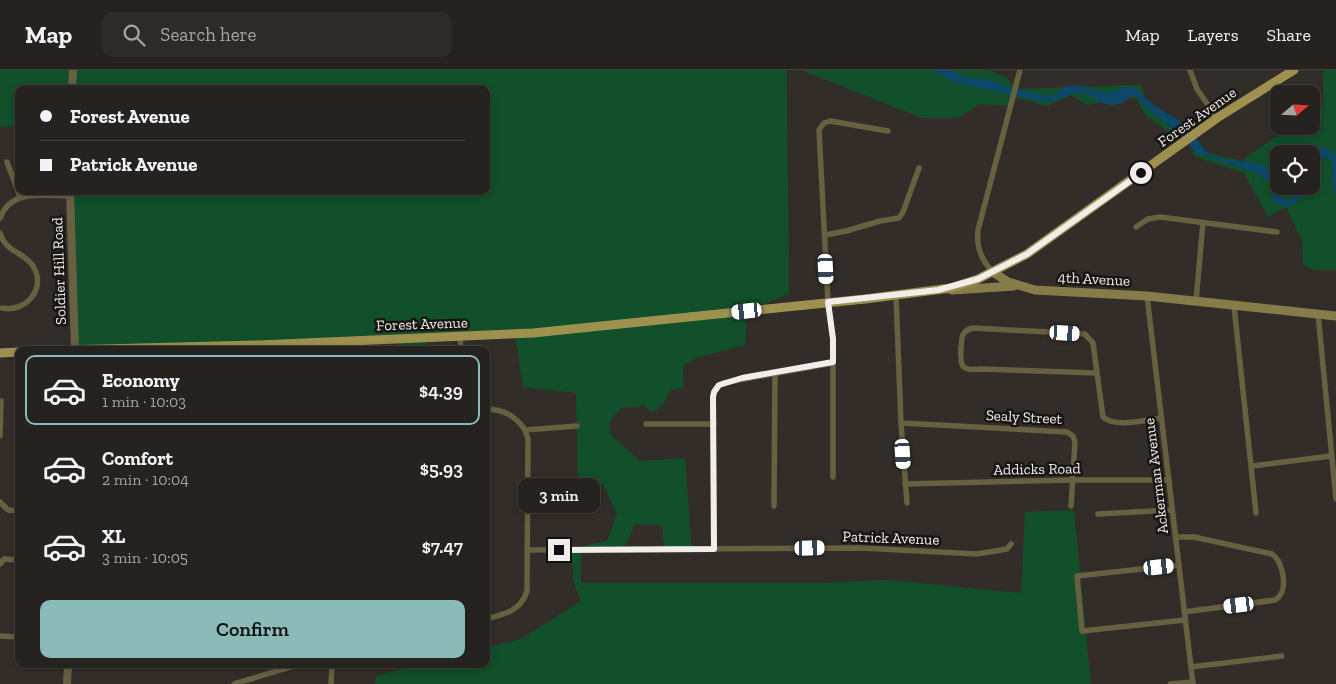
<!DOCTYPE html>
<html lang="en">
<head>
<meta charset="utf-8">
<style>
  :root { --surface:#26221f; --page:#2e2a28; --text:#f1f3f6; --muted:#a4a4a4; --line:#423f3d; --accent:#8bbbb9 }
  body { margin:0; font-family:"Zilla Slab",serif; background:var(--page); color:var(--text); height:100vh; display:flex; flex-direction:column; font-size:19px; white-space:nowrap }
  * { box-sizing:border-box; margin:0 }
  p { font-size:16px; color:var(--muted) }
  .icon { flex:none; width:28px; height:28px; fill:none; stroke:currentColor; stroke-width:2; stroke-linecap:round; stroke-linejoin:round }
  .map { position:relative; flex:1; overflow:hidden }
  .sheet { position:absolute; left:15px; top:276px; width:475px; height:322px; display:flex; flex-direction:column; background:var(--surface); border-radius:10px; box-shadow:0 2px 8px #0003,0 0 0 1px var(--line) }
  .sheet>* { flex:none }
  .hud { position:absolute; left:15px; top:15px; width:475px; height:110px; border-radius:10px; box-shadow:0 2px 8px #0003,0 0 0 1px var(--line); display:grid; align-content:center; height:110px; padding:0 25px; background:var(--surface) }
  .needle { width:32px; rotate:71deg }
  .tools { position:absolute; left:1270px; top:15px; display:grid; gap:10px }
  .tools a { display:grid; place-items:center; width:50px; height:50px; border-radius:10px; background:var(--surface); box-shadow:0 2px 8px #0003,0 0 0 1px var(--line); font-size:25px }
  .end { position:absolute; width:22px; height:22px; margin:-11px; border:6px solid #f1edea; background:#111; box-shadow:0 0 0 2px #111 }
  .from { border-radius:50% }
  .bubble { position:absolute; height:35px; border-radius:10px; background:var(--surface); box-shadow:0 2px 8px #0003,0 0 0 1px var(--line); font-size:16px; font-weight:600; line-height:35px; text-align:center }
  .car { position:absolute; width:15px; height:30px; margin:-15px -8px; border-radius:6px; box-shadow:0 0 4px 1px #0007; background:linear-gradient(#fff 24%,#345 0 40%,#fff 0 76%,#345 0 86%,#fff 0) }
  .hud b { display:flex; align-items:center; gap:18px; height:48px; font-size:19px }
  .hud b+b { border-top:1px solid var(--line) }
  .hud i { width:12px; height:12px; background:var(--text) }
  ul { padding:9px 0 0; list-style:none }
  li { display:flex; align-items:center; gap:15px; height:70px; margin:0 10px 8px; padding:0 15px; border:2px solid transparent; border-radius:10px }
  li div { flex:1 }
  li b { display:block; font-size:19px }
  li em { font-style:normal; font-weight:600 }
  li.selected { border-color:var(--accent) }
  li>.icon { width:45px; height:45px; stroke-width:1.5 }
  .button { display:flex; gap:10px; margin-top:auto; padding:10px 25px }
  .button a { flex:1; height:58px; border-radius:10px; background:var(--accent); color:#111; font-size:20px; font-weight:600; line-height:58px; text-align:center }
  header { display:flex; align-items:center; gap:30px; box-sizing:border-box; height:70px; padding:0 25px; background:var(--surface); border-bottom:1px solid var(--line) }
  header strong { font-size:24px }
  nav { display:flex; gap:28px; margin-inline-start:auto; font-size:18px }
  .search { width:350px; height:45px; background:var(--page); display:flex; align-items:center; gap:12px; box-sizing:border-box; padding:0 18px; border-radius:10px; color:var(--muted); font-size:19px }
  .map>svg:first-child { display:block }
</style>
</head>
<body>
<header>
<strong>Map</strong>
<div class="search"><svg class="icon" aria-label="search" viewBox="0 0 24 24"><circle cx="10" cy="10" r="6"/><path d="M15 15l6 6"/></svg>Search here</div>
<nav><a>Map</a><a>Layers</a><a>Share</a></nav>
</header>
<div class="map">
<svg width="1336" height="614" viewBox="0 0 1336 614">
  <rect width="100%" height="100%" fill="#332d29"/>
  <g fill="#124f2b" fill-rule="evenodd">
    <path d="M 0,0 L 787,0 L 789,224 L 747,241 L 745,275 L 695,288 L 683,296 L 684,318 L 670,320 C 666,331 664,338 652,341 L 643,336 L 621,338 L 609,353 L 611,365 L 640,391 L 685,388 L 692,480 L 664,480 L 662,456 L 635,454 L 624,480 L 581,480 L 581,513 L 825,513 L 887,510 L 1021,523 L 1025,442 L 1074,440 L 1091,614 L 375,614 L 376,606 L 419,595 L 486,595 L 486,578 L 521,569 L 581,531 L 573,511 L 573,500 L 569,487 L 577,477 L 607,471 L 617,444 L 603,414 L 578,417 L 576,323 L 523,317 L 515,264 L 427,268 L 427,280 L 398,280 L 398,269 L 75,279 L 70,121 L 486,121 L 486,19 L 19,19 L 19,56 L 0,57 Z"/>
    <polygon points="801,0 989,0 1007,8 1015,19 1141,15 1146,31 1181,61 1175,66 1146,46 1136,28 1124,28 1087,35 1072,25 1047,36 1014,27 1010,36 980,34 958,48 922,48"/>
    <path d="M 1323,0 L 1336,0 L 1336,200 L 1315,200 L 1303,195 L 1302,171 L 1286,137 L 1268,147 L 1244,103 L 1196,87 L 1192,82 L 1198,78 L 1199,80 L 1241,91 L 1292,56 L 1311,56 L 1311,43 L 1323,35 ZM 1279,84 L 1311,84 L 1311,116 L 1279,116 Z"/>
  </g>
  <g fill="#0d476a">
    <path d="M 933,0 L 950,0 L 966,8 L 990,10 L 1004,16 L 1047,27 C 1060,27 1060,17 1070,16 C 1082,13 1094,22 1107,23 C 1115,23 1124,15 1133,18 C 1139,20 1145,28 1150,32 C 1162,41 1176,47 1188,58 C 1196,65 1201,78 1210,84 C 1225,95 1259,87 1271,101 C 1277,109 1278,120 1282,129 L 1286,131 C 1293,129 1296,127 1298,119 L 1296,116 L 1305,116 C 1304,127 1297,132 1288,137 L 1275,133 C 1271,126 1271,118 1268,112 C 1266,108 1260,105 1257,103 L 1195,82 L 1181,65 L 1146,37 L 1135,26 L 1130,26 C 1120,41 1097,35 1088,22 C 1070,21 1062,30 1046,32 L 952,12 Z"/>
    <path d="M 1319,77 L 1325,78 L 1336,85 L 1336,125 C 1329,113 1336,100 1331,88 L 1311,89 L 1311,84 L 1306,84 Z"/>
  </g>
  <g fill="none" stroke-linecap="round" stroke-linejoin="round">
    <g stroke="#0d476a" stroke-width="1">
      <polyline points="1073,23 1091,25"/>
      <polyline points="1038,24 1059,23"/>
    </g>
    <g stroke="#676142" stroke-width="5.5">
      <polyline points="1190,0 1197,19 1217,48"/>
      <polyline points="7,92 20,127"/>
      <path d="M 0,148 C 11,118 45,126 70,126"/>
      <polyline points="1136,157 1148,149 1160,147 1277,162"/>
      <path d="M 0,163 C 6,183 23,181 33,196 C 47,218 26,243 2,238"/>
      <polyline points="825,165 846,161 880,151 899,148 903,142 919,98"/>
      <path d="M 993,202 C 981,190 976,177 978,160 L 1020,0"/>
      <polyline points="896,225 901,353 907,433"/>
      <polyline points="1147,226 1193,614"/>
      <polyline points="1196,231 1203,152"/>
      <polyline points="1234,236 1256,443"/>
      <polyline points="1318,244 1336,429"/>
      <polyline points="460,267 461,280"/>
      <path d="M 1097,303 L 980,299 C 960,302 960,294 961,277 C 962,273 961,268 963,265 C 965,260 969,259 973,258 L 1085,264 L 1093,273 L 1103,347 C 1115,358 1147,350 1161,348"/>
      <path d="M 486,339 C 502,339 516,346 525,360 L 577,356"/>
      <polyline points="901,353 1067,362 1073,366 1075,372 1071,436"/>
      <polyline points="646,354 714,354"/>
      <polyline points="0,366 1,331"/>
      <polyline points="1252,396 1331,386"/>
      <polyline points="833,407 833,269 828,233 819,60 824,53 830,51 888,61"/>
      <polyline points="905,414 1072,410 1169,410"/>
      <polyline points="0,432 8,440 19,441"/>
      <polyline points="774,436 775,302"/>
      <polyline points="1098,444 1172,440"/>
      <path d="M 1176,467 L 1194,467 L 1272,484 C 1284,492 1289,523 1275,530 L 1184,542"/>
      <polyline points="714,479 713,327 716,318 723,313 833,293"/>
      <polyline points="527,480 861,478 977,484 1007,479 1011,474"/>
      <polyline points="0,494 4,489 19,490"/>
      <polyline points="1179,495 1077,506 1082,561 1185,550"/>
      <path d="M 486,549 C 505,544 521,541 527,521 L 528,369 L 525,360"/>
      <polyline points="0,566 19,567"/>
      <polyline points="1191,597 1282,586"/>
      <polyline points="234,614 297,595"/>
      <polyline points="331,614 332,595"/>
      <polyline points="1170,614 1193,612"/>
    </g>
    <g stroke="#676142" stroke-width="8">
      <polyline points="72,19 73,0"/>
      <polyline points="70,121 75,280"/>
      <polyline points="67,614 68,595"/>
    </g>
    <g stroke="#867c4a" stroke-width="9">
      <polyline points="993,202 1008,212 1035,220 1147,226 1336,246"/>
      <polyline points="952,220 1014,216"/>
    </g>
    <g stroke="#9e9150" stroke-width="9">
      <polyline points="61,280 259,275 533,263 865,229 951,218 978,209 1027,184 1217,48 1294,0"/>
      <polyline points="0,283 19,282"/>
    </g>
  </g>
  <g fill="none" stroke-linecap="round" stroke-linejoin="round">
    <polyline stroke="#f1edea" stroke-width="6" points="559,480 714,479 713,327 714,322 719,315 742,308 833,292 833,269 828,232 938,220 978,209 1027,184 1141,103"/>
  </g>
  <g text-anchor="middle" stroke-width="5" stroke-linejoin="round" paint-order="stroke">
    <g font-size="15" fill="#f1edea" stroke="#181614">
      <text transform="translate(1197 47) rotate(-35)" y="5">Forest Avenue</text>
      <text transform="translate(59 201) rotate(-92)" y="5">Soldier Hill Road</text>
      <text transform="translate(1094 209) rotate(3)" y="5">4th Avenue</text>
      <text transform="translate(422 254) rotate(-2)" y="5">Forest Avenue</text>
      <text transform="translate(1024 347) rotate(3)" y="5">Sealy Street</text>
      <text transform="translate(1037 399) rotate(-1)" y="5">Addicks Road</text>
      <text transform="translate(1156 406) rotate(-97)" y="5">Ackerman Avenue</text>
      <text transform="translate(891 468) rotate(2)" y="5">Patrick Avenue</text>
    </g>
  </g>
</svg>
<div class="tools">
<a><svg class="needle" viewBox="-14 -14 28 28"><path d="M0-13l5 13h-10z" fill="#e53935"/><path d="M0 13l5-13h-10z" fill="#a4a4a4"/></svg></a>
<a><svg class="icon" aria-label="locate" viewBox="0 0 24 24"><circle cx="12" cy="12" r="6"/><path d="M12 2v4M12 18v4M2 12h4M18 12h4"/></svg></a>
</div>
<i class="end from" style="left:1141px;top:103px"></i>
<i class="end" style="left:559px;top:480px"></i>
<div class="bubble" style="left:518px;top:408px;width:82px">3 min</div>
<i class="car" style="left:826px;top:199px;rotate:177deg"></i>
<i class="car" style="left:747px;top:241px;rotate:264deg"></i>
<i class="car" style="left:1065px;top:263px;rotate:93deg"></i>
<i class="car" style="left:903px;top:384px;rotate:176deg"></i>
<i class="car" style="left:810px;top:478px;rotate:89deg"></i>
<i class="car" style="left:1159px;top:497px;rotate:84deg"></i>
<i class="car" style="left:1239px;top:535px;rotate:263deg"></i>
<div class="hud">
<b><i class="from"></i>Forest Avenue</b>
<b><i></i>Patrick Avenue</b>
</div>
<section class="sheet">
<ul>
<li class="selected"><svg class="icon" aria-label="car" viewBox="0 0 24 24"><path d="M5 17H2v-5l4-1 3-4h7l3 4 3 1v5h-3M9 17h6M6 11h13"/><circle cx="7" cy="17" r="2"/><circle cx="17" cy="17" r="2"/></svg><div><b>Economy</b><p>1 min · 10:03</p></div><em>$4.39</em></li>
<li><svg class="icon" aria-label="car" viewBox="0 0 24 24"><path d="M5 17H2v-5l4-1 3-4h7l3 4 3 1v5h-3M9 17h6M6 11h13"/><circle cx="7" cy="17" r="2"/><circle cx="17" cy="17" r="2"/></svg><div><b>Comfort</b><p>2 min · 10:04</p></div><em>$5.93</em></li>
<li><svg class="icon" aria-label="car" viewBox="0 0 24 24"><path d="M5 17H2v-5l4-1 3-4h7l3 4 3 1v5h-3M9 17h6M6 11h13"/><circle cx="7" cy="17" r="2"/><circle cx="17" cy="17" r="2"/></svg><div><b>XL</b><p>3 min · 10:05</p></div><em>$7.47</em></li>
</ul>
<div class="button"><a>Confirm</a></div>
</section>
</div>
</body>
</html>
